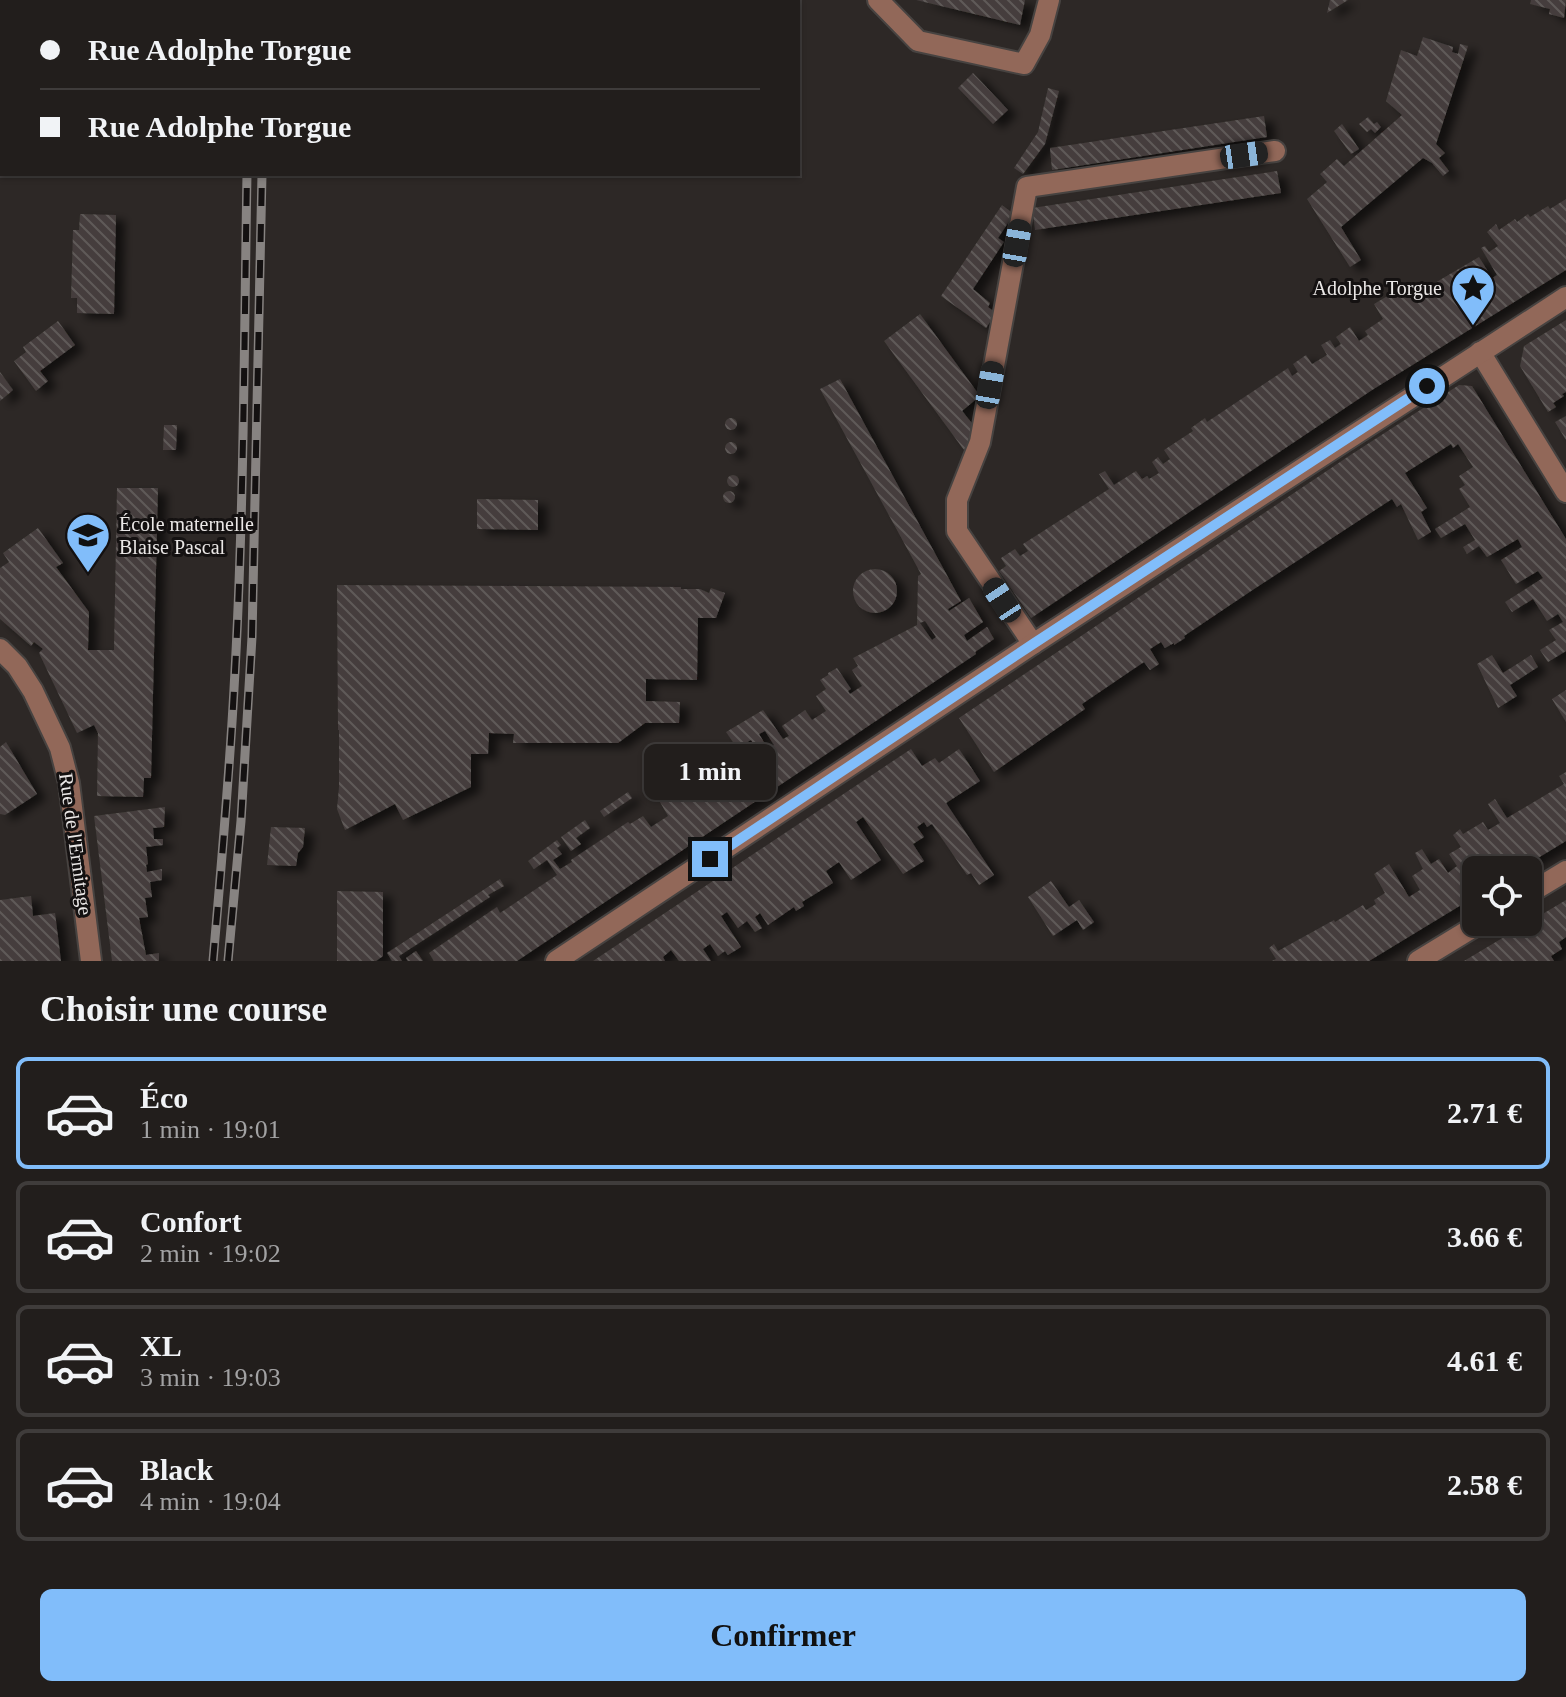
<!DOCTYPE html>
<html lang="fr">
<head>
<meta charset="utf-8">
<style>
  :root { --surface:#221e1c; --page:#2a2725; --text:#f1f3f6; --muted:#a2a2a3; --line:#3f3c3b; --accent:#81bdfa }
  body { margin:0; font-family:Georgia,serif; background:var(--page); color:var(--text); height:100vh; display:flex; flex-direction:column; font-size:30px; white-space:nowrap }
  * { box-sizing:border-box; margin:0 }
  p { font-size:26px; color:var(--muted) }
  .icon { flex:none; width:44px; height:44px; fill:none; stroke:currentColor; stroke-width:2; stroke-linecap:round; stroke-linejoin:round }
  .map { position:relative; height:961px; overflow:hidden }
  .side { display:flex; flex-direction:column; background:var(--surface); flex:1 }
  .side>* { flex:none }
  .hud { position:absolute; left:0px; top:0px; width:800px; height:176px; box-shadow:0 2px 6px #0004,0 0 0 2px var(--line); display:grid; align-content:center; height:176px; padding:0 40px; background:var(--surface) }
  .controls { position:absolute; left:1462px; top:856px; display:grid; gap:16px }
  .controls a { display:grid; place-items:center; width:80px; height:80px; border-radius:12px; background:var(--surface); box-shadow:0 2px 6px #0004,0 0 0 2px var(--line); font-size:40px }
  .end { position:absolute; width:36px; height:36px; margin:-18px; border:10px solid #81bdfa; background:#111; box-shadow:0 0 0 4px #111 }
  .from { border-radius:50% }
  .bubble { position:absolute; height:56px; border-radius:12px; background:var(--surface); box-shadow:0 2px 6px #0004,0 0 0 2px var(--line); font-size:26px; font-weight:600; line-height:56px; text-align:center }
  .car { position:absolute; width:24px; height:48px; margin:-24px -12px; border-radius:10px; box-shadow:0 0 6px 2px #0007; background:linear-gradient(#222 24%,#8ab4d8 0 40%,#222 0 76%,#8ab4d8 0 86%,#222 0) }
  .hud b { display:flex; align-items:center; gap:28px; height:76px; font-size:30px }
  .hud b+b { border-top:2px solid var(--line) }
  .hud i { width:20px; height:20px; background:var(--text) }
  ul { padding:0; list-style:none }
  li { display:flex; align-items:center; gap:24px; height:112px; margin:0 16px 12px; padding:0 24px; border:4px solid var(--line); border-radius:12px }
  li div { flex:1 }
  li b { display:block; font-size:30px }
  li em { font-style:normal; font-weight:600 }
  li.on { border-color:var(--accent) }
  li>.icon { width:72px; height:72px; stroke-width:1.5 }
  h2 { padding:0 40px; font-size:36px; line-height:96px }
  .cta { display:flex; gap:16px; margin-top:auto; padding:16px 40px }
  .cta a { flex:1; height:92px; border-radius:12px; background:var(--accent); color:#111; font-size:32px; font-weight:600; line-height:92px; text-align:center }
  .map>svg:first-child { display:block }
</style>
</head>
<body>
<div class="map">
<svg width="1566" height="961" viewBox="0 0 1566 961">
  <defs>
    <pattern id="building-back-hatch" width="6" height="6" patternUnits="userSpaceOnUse" patternTransform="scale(2)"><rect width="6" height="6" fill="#443e3c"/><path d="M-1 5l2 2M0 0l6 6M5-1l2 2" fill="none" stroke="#5f5a58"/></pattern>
    <filter id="shadow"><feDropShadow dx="9" dy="5" stdDeviation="4" flood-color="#0009"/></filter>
  </defs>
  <rect width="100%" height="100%" fill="#2d2826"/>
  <g fill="url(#building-back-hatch)" fill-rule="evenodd" filter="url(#shadow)">
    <polygon points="916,0 1025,0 1020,25"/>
    <polygon points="1330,0 1348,0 1327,13"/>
    <polygon points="1531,0 1566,0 1564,18 1549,14 1550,9 1530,4"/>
    <polygon points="1423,37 1453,47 1452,52 1458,54 1460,44 1468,46 1436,144 1445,153 1439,158 1449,171 1443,176 1432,163 1423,158 1341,227 1361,260 1350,267 1307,199 1327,182 1320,174 1337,159 1344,166 1402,115 1386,101 1401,50 1417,56"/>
    <polygon points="973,73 1008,110 993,124 958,88"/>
    <polygon points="1048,88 1059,91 1045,144 1023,174 1014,168 1038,132"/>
    <polygon points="1264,116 1267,137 1052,170 1050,148"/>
    <polygon points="1368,117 1374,124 1377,122 1381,127 1375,133 1371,129 1367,132 1359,124"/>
    <polygon points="1342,124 1359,149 1351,154 1334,131"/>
    <polygon points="1277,171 1281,193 1035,230 1032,208"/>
    <polygon points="1566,199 1566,270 1372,390 1031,618 999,571 1006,566 1001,558 1015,549 1020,556 1028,551 1023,544 1109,489 1099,474 1105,471 1114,485 1136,471 1142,479 1147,476 1149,479 1159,473 1152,462 1158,457 1163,464 1170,459 1164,450 1193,431 1191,428 1205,418 1207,422 1288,368 1292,376 1298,372 1293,364 1306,355 1312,364 1327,355 1321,345 1330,340 1335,348 1341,344 1336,337 1350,327 1359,341 1368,335 1365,331 1383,319 1374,304 1409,283 1416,294 1479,257 1492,278 1497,275 1481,248 1485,246 1489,252 1498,246 1487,232 1496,224 1499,230 1515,219 1517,222 1528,214 1530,217 1548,206 1550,209"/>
    <polygon points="1002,205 1014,214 998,238 1004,242 973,289 990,303 988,307 996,313 986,328 941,296"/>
    <polygon points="80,214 116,215 114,314 77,313 77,298 71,298 73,230 79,230"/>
    <polygon points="920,314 980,396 962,411 976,428 970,433 976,441 964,450 884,341"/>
    <polygon points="1566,320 1566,392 1562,394 1564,396 1553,403 1556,407 1548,412 1520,366 1524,346"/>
    <polygon points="58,321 75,345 40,371 48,381 36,391 14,361 26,352 23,347"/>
    <polygon points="0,372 13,390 0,401"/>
    <path d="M 840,379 L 961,601 L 948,609 L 949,611 L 969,598 L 983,622 L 964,635 L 967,641 L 987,627 L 994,639 L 975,652 L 976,654 L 517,961 L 434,961 L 429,953 L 497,907 L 500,913 L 557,875 L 547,860 L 534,869 L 528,861 L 557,840 L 561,845 L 557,848 L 562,854 L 553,860 L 560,869 L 572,862 L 571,860 L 628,822 L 630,824 L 643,816 L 651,827 L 668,816 L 660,802 L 674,793 L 670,786 L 685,777 L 690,784 L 718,765 L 716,761 L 737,748 L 726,732 L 763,710 L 783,739 L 789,736 L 782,726 L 805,710 L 812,720 L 826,711 L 816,696 L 826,689 L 820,680 L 828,675 L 828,673 L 837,668 L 851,689 L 848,691 L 850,694 L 862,686 L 852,670 L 858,666 L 853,658 L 917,625 L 918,576 L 921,574 L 820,389 ZM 925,621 L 936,637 L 932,640 L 920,623 ZM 765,731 L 774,745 L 768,749 L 759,734 ZM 751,740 L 760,755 L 755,758 L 744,744 Z"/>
    <polygon points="1459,385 1472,386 1566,539 1566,651 1548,662 1540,650 1556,640 1549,630 1563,622 1558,614 1547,621 1533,599 1512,612 1505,602 1543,578 1538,571 1516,584 1501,560 1522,547 1518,539 1487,557 1479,546 1467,554 1463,547 1475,540 1465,524 1441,538 1435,529 1470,507 1459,489 1465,485 1459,476 1473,467 1458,444 1453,448 1451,444 1405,473 1427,508 1421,512 1431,532 1418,540 1401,504 1397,507 1392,499 1254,589 1184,636 1185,638 1174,645 1174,643 1165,648 1161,642 1150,649 1159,664 1150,670 1144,662 1132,670 1082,704 1085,709 994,772 959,718 1352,454"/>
    <polygon points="1566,416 1566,440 1555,422"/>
    <circle cx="731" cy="424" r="6"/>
    <polygon points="164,425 177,425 176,450 163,450"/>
    <circle cx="731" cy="448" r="6"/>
    <circle cx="733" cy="481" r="6"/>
    <polygon points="117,488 158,488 151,778 144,778 143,797 97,796 98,733 94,725 77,733 39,653 43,649 34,642 31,646 0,619 0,568 9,562 3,553 38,528 63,563 56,567 89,612 88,650 114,650"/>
    <circle cx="729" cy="497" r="6"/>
    <polygon points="477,499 538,500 538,530 477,529"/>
    <circle cx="875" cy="591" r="22"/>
    <polygon points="337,585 681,587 681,589 700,589 709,593 711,588 725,593 716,618 698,618 697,680 646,679 646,701 680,702 679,723 645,723 618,743 513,743 514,734 489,733 488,754 471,754 471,787 403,820 395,804 345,830 337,809 339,787 339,730 338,730"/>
    <polygon points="1492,655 1503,673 1531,655 1538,667 1510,685 1517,696 1498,708 1477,664"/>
    <polygon points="1566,690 1566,722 1552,699"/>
    <polygon points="6,742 37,794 5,815 0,814 0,747"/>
    <polygon points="911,749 922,766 935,758 939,763 959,749 980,781 946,803 994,875 979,885 971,873 967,875 932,824 927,827 924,822 917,827 924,837 913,844 924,861 903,874 863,817 856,822 881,860 851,880 839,862 826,871 833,883 802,902 804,906 796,911 794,907 768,925 760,913 755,917 762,928 755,932 747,921 738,928 727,912 721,916 741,947 728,955 725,951 718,956 710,944 703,949 711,961 679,961 671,950 663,957 665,961 593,961"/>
    <polygon points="688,754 698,768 685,776 675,762"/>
    <polygon points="1566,772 1566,841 1518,870 1476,870 1476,896 1369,961 1272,961 1276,959 1269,948 1274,944 1278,951 1334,920 1335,922 1363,905 1366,910 1376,904 1374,900 1385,893 1374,874 1389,864 1409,897 1420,890 1412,876 1423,869 1415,853 1422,849 1431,864 1439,859 1448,873 1457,866 1449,854 1461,847 1453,835 1460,829 1463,834 1483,822 1488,830 1500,823 1488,804 1495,799 1507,818 1564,784 1559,776"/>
    <polygon points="628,792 632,798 604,817 600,811"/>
    <polygon points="165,807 164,827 153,828 154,839 163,839 163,845 146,847 148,864 146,865 147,872 162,869 162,880 150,882 152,897 145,898 148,917 139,918 146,955 159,953 159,961 112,961 94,816"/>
    <polygon points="585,820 590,828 576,838 581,844 571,851 561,837"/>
    <polygon points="271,827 305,828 303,847 298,853 296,866 267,865"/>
    <polygon points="500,879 504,886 488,895 490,897 399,956 402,961 392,961 387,953"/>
    <polygon points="1051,881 1069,907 1079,900 1094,922 1083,930 1077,920 1053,936 1028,897"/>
    <polygon points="337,891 383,892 383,956 376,961 337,961"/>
    <polygon points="31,896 33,916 55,913 61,961 0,961 0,900"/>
    <polygon points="1566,900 1566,937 1559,942 1562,949 1551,956 1554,961 1464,961"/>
    <polygon points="416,951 423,961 408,961 406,958"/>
  </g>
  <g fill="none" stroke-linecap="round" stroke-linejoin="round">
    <g stroke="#474341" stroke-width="24">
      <g id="minor">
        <polyline points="878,0 918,41 1024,64 1040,35 1049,0"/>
        <polyline points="0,44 2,45"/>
        <polyline points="1480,352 1566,492"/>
        <polyline points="1033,644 957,531 957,500 980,442 1027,187 1275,151"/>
        <polyline points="0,649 17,666 33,691 60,748 69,783 91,961"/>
        <polyline points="1528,894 1566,871"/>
        <polyline points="556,961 1033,644 1566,297"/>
        <polyline points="1418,961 1482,922"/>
      </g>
    </g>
    <use href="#minor" stroke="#926859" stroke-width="20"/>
    <g stroke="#878381" stroke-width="9">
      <g id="rail">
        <polyline points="249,2 249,0"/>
        <polyline points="265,2 265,0"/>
        <path d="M 213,961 C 221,870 229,780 234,689 C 244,518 244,346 247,174"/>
        <polyline points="228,961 241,821 252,637 262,174"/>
      </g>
    </g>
    <use href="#rail" stroke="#141111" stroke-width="6" stroke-dasharray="18" stroke-linecap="butt"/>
  </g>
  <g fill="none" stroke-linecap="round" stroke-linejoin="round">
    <polyline stroke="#81bdfa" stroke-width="10" points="710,859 1033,644 1427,386"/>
  </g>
  <defs>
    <g id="sight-pin" transform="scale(2.3)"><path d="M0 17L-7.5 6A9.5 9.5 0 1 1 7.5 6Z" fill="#81bdfa" stroke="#141111"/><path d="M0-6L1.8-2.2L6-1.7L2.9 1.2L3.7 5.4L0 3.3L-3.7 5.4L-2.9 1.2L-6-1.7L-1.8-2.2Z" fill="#111"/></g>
    <g id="school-pin" transform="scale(2.3)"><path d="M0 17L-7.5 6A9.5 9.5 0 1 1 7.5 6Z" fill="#81bdfa" stroke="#141111"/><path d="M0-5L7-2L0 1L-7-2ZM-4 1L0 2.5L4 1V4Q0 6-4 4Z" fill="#111"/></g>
  </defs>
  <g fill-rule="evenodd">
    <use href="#sight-pin" x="1473" y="288"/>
    <use href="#school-pin" x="88" y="535"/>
  </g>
  <g text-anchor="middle" stroke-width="6" stroke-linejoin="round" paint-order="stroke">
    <g font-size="20" fill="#eae7e6" stroke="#141111" text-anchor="end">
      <text x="1442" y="295">Adolphe Torgue</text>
      <text x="119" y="531" text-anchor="start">École maternelle<tspan x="119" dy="23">Blaise Pascal</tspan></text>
    </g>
    <g font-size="20" fill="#eae7e6" stroke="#141111">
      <text transform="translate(76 844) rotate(82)" y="7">Rue de l'Ermitage</text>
    </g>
  </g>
</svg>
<div class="controls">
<a><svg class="icon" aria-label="locate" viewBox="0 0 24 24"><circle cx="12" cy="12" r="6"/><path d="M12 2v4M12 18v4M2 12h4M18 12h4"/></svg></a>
</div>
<i class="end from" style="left:1427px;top:386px"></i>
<i class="end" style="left:710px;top:859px"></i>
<div class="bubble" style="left:644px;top:744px;width:132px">1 min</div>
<i class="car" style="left:1244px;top:155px;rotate:82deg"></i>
<i class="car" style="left:1017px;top:243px;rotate:10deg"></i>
<i class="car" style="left:990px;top:385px;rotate:10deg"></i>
<i class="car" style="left:1002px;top:600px;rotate:327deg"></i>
<div class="hud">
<b><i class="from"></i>Rue Adolphe Torgue</b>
<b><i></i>Rue Adolphe Torgue</b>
</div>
</div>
<section class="side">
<h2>Choisir une course</h2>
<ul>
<li class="on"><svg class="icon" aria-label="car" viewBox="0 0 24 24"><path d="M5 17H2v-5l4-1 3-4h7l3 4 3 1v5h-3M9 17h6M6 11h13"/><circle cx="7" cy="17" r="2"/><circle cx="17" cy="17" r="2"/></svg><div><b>Éco</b><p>1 min · 19:01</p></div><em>2.71 €</em></li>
<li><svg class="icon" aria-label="car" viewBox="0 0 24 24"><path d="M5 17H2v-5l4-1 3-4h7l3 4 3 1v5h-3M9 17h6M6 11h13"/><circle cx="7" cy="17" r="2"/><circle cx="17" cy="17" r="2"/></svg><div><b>Confort</b><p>2 min · 19:02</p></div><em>3.66 €</em></li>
<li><svg class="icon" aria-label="car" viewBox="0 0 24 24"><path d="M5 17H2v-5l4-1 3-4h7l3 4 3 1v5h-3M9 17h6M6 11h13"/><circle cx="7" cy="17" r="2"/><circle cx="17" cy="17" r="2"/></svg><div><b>XL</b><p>3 min · 19:03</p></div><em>4.61 €</em></li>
<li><svg class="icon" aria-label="car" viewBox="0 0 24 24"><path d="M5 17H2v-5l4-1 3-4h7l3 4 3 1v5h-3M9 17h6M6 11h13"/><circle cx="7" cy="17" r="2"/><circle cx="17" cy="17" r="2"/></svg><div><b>Black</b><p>4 min · 19:04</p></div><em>2.58 €</em></li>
</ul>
<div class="cta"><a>Confirmer</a></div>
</section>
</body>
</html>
